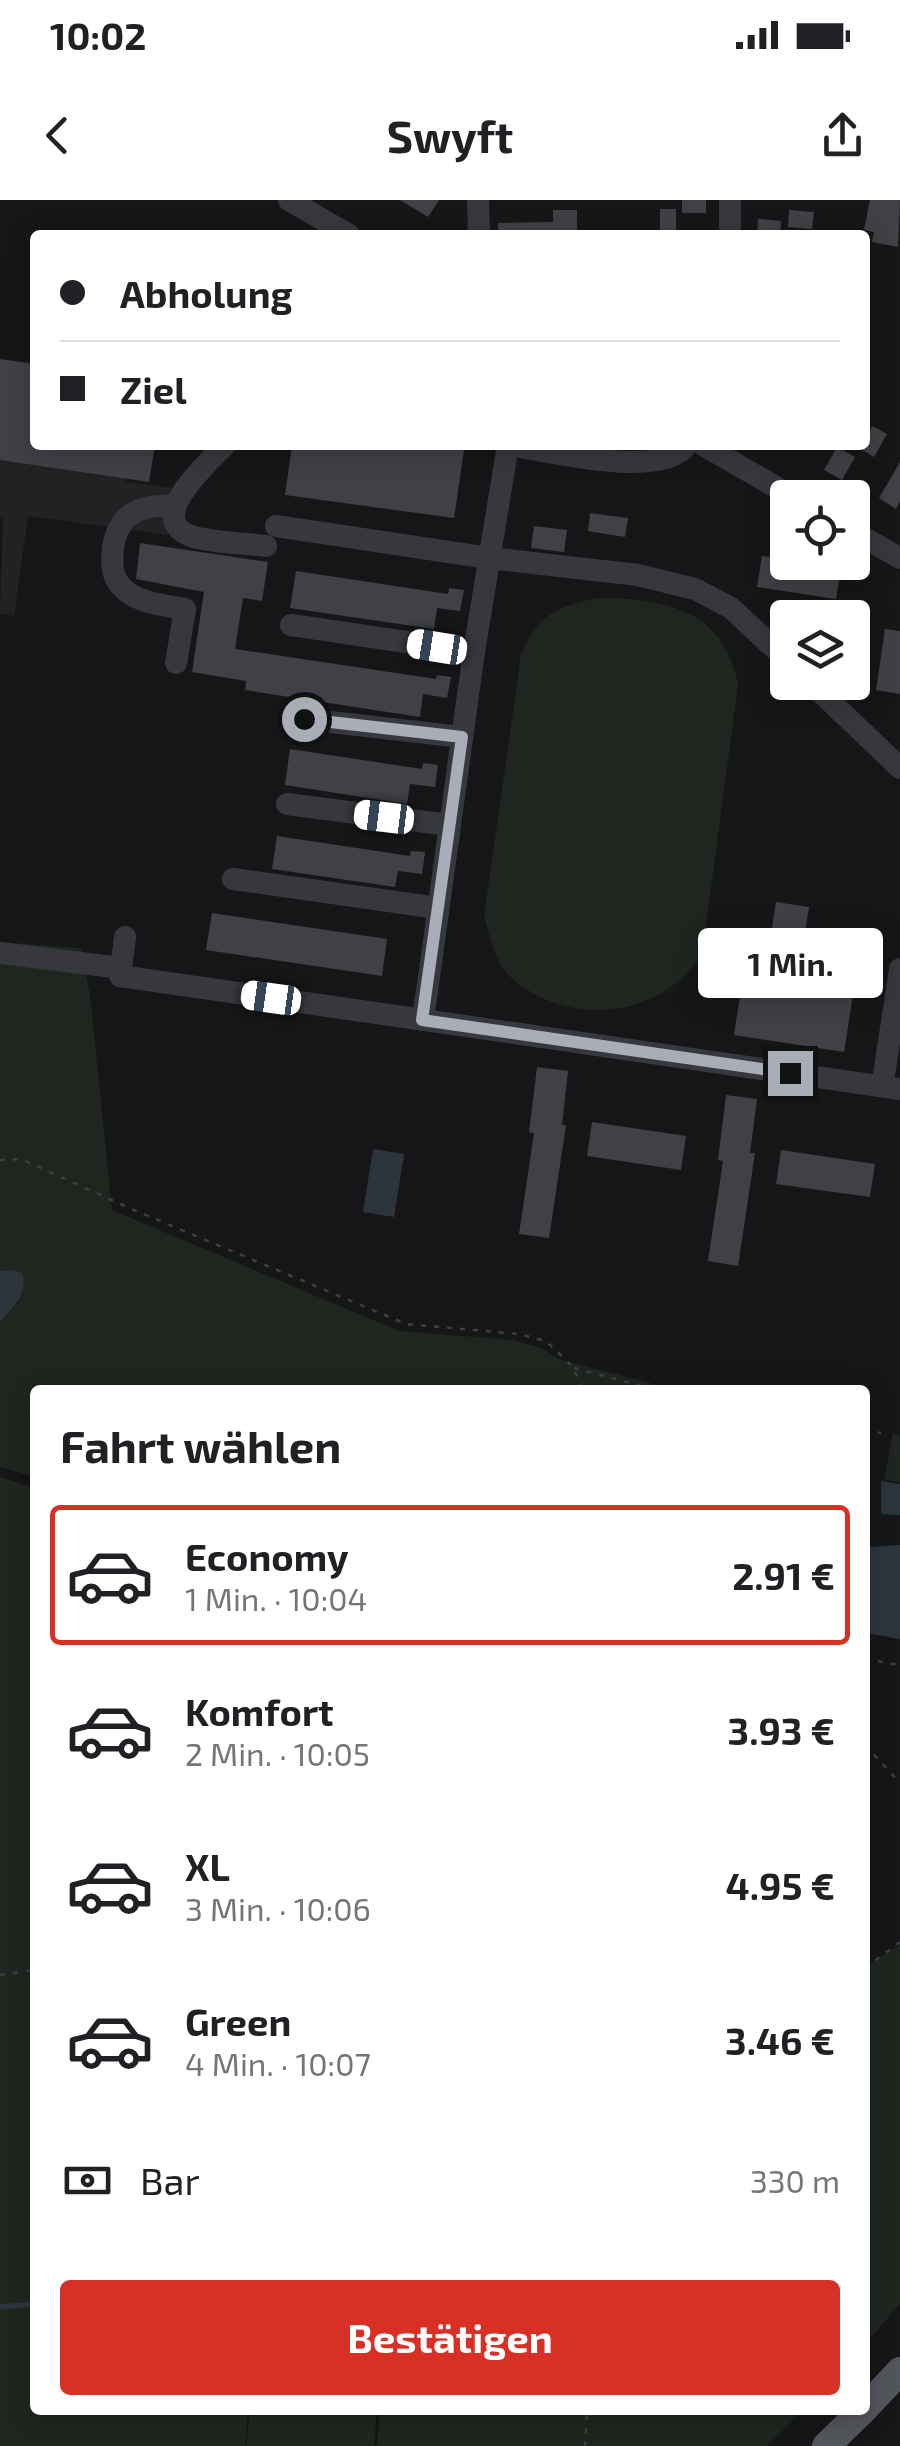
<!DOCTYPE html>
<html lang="de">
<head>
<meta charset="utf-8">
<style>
  :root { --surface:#fff; --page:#f6f6f6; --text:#202124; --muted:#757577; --line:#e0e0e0; --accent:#d93025 }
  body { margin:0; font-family:"Exo 2",sans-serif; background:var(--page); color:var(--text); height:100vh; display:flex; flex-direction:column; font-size:38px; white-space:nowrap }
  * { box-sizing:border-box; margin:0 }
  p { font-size:32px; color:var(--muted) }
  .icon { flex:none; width:55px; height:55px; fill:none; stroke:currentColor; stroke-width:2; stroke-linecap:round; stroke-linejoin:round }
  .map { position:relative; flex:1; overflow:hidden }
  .details { position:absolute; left:30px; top:1185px; width:840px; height:1030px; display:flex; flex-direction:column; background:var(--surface); border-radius:10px; box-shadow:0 5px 25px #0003 }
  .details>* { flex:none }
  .guide { position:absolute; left:30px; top:30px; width:840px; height:220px; border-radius:10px; box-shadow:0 5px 25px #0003; display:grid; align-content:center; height:220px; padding:0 30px; background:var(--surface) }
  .buttons { position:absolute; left:770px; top:280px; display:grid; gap:20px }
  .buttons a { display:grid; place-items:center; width:100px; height:100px; border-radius:10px; background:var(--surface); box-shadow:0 5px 25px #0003; font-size:50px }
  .end { position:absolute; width:45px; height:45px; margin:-22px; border:12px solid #a8adb8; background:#111; box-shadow:0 0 0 5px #111 }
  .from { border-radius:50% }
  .bubble { position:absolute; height:70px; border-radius:10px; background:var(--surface); box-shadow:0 5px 25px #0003; font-size:32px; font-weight:700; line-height:70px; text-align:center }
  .car { position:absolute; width:30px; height:60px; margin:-30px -15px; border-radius:12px; box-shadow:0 0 8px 2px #0007; background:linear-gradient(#fff 24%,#345 0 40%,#fff 0 76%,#345 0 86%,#fff 0) }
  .guide b { display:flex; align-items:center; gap:35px; height:95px; font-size:38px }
  .guide b+b { border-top:2px solid var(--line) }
  .guide i { width:25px; height:25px; background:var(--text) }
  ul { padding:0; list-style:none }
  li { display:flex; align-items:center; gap:30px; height:140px; margin:0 20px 15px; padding:0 10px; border:5px solid transparent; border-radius:10px }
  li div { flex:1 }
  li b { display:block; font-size:38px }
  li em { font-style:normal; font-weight:700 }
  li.active { border-color:var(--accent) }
  li>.icon { width:90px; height:90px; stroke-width:1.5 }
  h2 { padding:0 30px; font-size:45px; line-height:120px }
  .pay { display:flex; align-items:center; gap:25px; height:110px; padding:0 30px; font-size:38px }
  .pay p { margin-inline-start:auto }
  .primary-button { display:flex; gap:20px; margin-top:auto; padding:20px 30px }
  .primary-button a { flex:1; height:115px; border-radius:10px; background:var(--accent); color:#fff; font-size:40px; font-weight:700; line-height:115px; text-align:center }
  .status { display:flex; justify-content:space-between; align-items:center; height:70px; padding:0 50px; background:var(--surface); direction:ltr }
  .status svg { height:28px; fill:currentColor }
  header { display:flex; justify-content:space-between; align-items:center; height:130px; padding:0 30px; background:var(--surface); font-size:45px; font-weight:700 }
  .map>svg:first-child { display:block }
</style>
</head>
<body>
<div class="status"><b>10:02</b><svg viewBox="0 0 49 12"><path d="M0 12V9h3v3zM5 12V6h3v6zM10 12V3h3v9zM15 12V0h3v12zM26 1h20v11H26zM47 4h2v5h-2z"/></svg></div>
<header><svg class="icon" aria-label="back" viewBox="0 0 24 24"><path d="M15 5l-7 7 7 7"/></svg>Swyft<svg class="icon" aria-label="share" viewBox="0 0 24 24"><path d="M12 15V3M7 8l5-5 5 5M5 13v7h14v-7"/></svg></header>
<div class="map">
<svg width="900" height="2246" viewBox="0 0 900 2246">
  <rect width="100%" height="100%" fill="#161618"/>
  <polygon fill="#222225" points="0,260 126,277 126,282 174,288 168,335 28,316 14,416 0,414 3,318 0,317"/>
  <g fill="#1e261f">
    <path d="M 599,398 C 665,398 725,410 738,485 L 702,755 C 667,808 595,825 538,796 C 525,789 510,780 502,767 C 492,751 489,733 484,716 L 521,455 C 536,415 558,406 599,398 Z"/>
    <polygon points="0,742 81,748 90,795 112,1010 399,1131 514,1140 546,1150 557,1159 678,1190 35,1190 35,1277 0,1267 0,1121 19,1103 13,1070 0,1071"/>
    <polygon points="893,1233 900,1235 900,1282 884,1280"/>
    <polygon points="0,1277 35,1288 35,2210 248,2210 245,2246 0,2246"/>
    <polygon points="900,1745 900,2104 865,2144 865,1766"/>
    <polygon points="250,2210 377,2210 374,2246 246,2246"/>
    <polygon points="380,2210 803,2210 767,2246 377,2246"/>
  </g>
  <g fill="#2c353c">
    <polygon points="373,949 404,954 394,1017 363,1012"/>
    <path d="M 13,1070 L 23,1073 C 26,1096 15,1107 0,1121 L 0,1071 Z"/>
    <polygon points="881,1281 900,1284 900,1315 881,1314"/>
    <polygon points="900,1345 900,1439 865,1433 867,1347"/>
  </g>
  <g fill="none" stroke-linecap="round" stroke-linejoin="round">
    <polyline stroke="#2c353c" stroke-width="5" points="0,2107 35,2104"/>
  </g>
  <g fill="#404145">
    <polygon points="400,0 439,0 428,17"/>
    <rect x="682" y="0" width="24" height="13"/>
    <polygon points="870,0 900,0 898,47 872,42 874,32 864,30"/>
    <rect x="660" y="9" width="16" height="26"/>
    <polygon points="553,10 577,10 577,35 498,35 498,23 553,22"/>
    <polygon points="789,10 814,12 812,29 788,27"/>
    <polygon points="758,19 781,21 780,35 757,35"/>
    <polygon points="0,159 35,164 35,245 155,245 149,282 0,260"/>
    <polygon points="872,226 887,234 874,257 859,248 865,245"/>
    <polygon points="292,245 431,245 464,250 454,318 285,295"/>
    <polygon points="837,247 855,257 842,280 824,270"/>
    <polygon points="900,262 900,301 896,309 879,298"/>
    <polygon points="590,313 628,318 625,337 588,331"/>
    <polygon points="534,326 567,330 564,352 531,348"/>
    <polygon points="140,343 268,362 262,401 243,398 235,449 436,479 437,475 451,477 447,498 423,494 420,517 245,490 246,481 192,472 204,392 136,379"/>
    <polygon points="762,356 788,359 788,362 841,367 836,399 757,387"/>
    <polygon points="296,371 448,394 449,388 464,390 460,411 437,408 434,429 290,408"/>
    <polygon points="885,429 900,431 900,494 876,490"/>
    <polygon points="290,549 422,569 423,563 438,565 435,587 410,584 407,604 285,585"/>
    <polygon points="277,636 410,656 411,651 425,652 422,674 398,671 395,687 272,669"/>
    <polygon points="776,702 809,707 801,758 864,768 860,790 854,789 844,852 734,835 741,789 732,787 738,749 768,754"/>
    <polygon points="212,713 387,739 382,776 206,750"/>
    <polygon points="537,867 568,871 562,925 566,925 549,1038 519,1034 534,933 529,932"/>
    <polygon points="726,895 757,899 750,953 755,953 738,1066 708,1061 723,961 718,960"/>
    <polygon points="592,922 686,936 681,970 587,956"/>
    <polygon points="781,950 875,964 870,997 776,984"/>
  </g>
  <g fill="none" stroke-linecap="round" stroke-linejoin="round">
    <g stroke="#3d3f44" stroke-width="2.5" stroke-dasharray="5 8" stroke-linecap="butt">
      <polyline points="0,960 21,959 134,1010 406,1124 519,1134 546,1141 573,1167 583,1190"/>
      <polyline points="574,1168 657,1190"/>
      <polyline points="865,1231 881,1233"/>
      <polyline points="865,1459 900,1465"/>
      <polyline points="865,1545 900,1583"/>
      <polyline points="865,1768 900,1742"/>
      <polyline points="0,1775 35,1770"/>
      <polyline points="585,2246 587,2210"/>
    </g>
    <g stroke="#37383d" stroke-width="22">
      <polyline points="289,0 349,35"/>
      <polyline points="478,0 479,35"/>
      <polyline points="730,0 730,35"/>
      <path d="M 225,245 C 208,263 141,321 194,337 C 217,343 243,343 266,346"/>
      <path d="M 509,245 C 548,251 661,280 687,245"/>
      <polyline points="703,245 795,298"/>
      <path d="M 175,306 C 141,304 118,313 113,348 C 112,361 111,375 120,385 C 134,403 163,405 185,409 L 176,463"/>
      <polyline points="276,326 489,358 638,375 695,389 731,408 788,461"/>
      <polyline points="852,331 900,358"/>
      <polyline points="291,425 474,452"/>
      <polyline points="810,482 900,568"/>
      <polyline points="304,519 462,537"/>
      <polyline points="287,604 449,625"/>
      <polyline points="233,679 438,708"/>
      <polyline points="0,753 121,768 120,776 900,889"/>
      <polyline points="121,768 125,737"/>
      <polyline points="423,820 474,452 508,245"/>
      <polyline points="884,875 900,769"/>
    </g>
    <g stroke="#53555c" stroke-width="28">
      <polyline points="865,2208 900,2171"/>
      <polyline points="826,2246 863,2210"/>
    </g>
  </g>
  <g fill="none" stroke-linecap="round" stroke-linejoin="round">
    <polyline stroke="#a8adb8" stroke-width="12" points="304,519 462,537 422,820 790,873"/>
  </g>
</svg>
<div class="buttons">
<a><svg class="icon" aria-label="locate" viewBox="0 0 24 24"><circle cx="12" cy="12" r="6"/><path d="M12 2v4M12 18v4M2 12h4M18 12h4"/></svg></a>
<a><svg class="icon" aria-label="layers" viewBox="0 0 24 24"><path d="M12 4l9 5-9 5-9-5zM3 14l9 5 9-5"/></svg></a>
</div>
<i class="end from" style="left:304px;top:519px"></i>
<i class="end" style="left:790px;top:873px"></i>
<div class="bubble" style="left:698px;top:728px;width:185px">1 Min.</div>
<i class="car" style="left:437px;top:447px;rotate:279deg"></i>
<i class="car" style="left:384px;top:617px;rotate:277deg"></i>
<i class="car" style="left:271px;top:798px;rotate:278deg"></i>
<div class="guide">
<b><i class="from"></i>Abholung</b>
<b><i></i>Ziel</b>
</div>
<section class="details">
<h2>Fahrt wählen</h2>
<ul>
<li class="active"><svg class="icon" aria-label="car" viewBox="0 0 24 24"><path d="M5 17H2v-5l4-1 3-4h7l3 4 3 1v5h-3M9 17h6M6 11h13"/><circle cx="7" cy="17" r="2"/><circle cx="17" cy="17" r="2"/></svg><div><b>Economy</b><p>1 Min. · 10:04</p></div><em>2.91 €</em></li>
<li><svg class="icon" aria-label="car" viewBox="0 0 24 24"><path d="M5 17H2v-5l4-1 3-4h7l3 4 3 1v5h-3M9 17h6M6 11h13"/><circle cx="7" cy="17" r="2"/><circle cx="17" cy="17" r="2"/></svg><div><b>Komfort</b><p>2 Min. · 10:05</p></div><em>3.93 €</em></li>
<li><svg class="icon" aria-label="car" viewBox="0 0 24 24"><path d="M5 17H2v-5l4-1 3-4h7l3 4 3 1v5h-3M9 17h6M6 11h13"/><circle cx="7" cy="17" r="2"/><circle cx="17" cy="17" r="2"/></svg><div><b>XL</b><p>3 Min. · 10:06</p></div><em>4.95 €</em></li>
<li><svg class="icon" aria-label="car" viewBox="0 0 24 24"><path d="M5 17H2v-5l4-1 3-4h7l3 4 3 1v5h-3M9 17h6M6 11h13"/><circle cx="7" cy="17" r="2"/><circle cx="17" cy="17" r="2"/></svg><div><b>Green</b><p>4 Min. · 10:07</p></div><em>3.46 €</em></li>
</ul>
<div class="pay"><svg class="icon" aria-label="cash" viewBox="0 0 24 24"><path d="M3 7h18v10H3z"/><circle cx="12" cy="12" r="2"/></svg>Bar<p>330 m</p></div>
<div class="primary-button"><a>Bestätigen</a></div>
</section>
</div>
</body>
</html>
